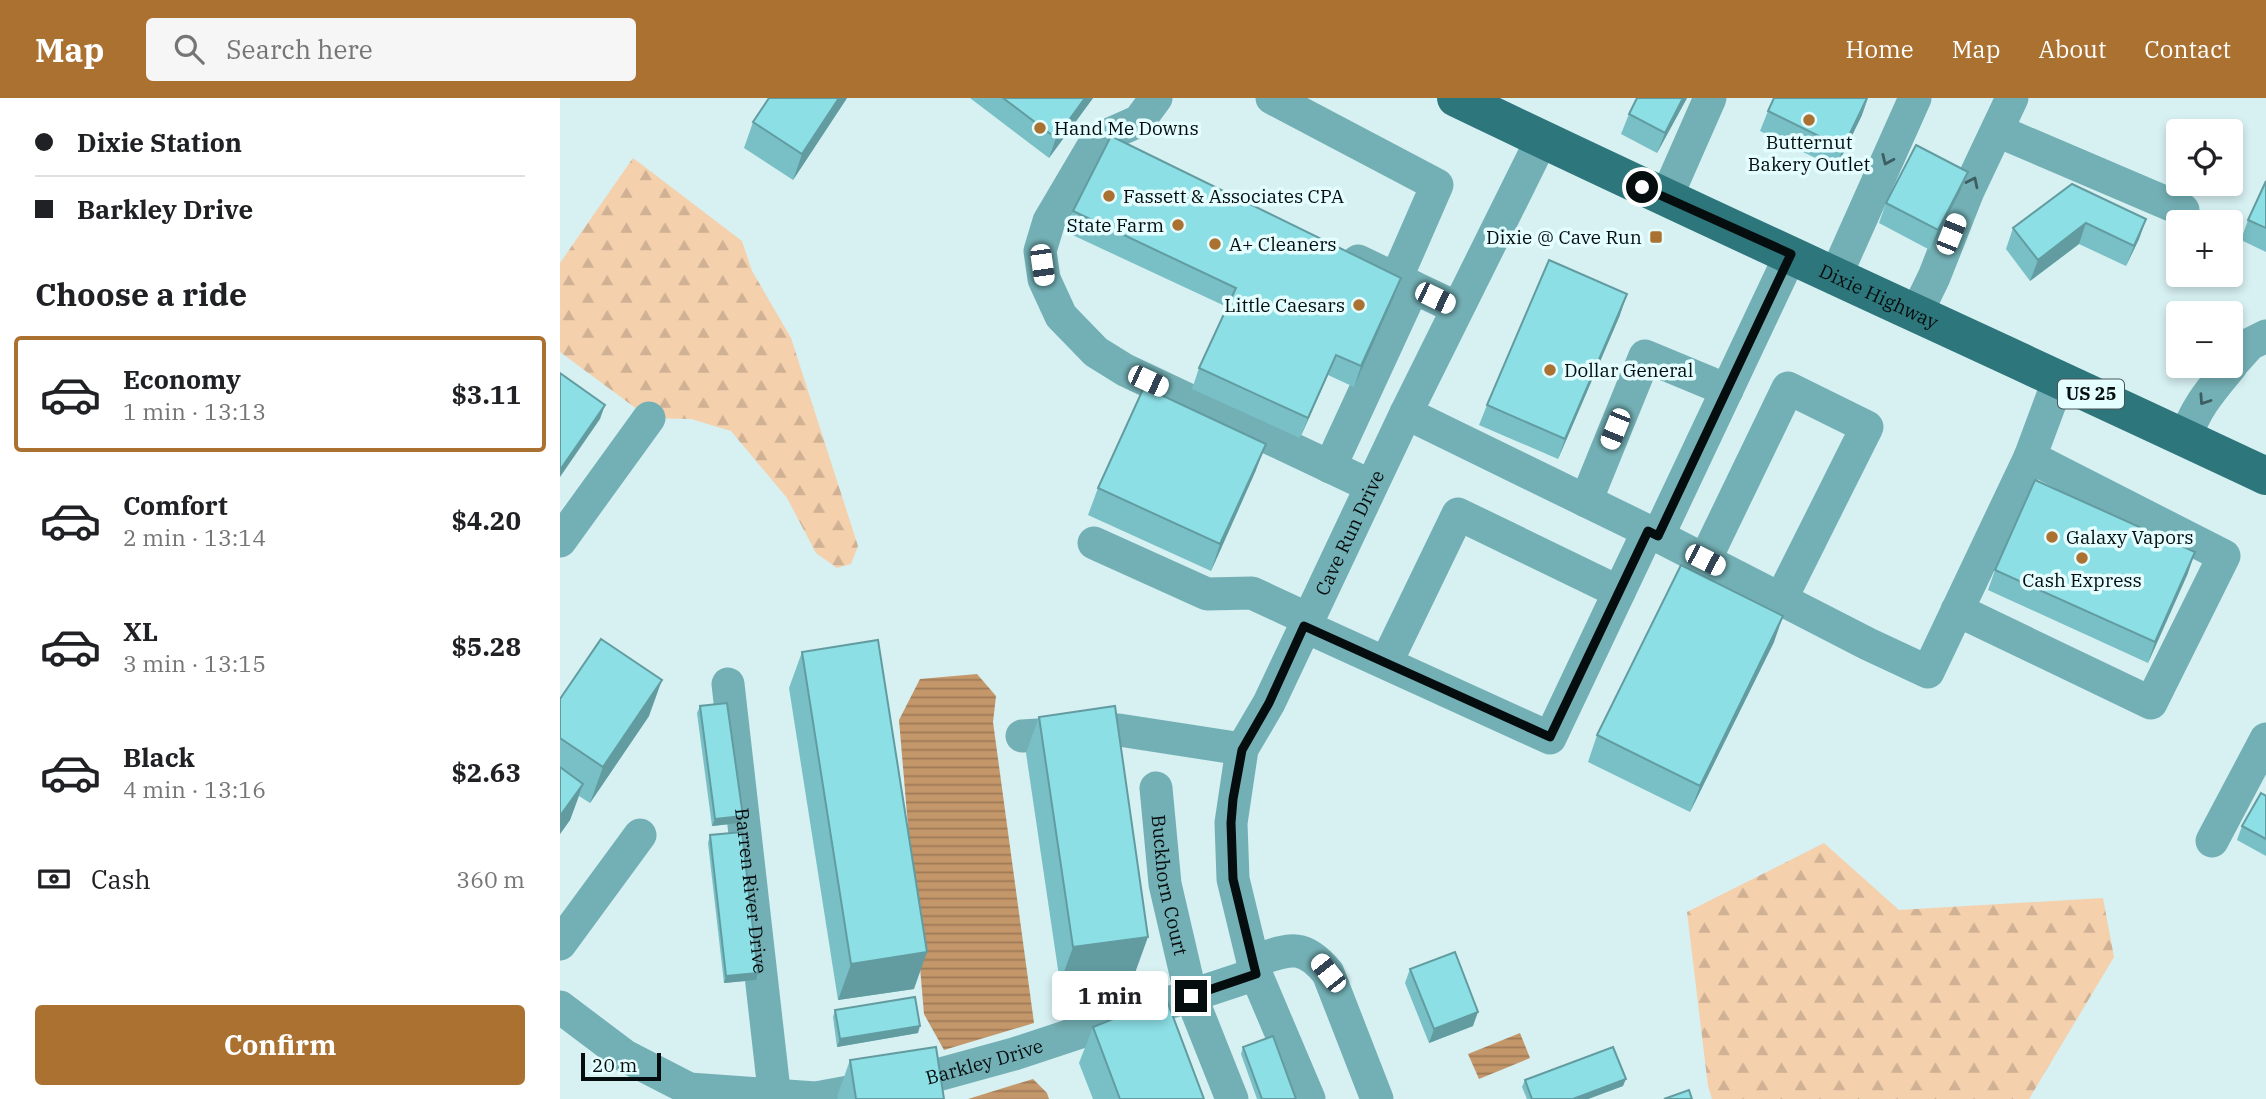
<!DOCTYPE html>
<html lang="en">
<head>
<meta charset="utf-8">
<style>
  :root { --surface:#fff; --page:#f6f6f6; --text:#202124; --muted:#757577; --line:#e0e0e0; --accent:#ab7131 }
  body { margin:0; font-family:"IBM Plex Serif",serif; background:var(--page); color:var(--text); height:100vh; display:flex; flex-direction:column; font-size:26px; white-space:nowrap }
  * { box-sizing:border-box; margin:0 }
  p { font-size:23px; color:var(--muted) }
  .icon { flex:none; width:38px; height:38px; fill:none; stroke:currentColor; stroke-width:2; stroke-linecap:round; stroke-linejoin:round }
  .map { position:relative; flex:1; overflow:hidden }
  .panel { display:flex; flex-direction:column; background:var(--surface); width:560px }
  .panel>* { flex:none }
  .top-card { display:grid; align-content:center; height:154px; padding:0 35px; background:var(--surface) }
  .tools { position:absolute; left:1606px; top:21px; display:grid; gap:14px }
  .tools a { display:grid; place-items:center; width:77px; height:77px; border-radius:7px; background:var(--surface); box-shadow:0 4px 10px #0003; font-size:35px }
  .scale { position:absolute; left:21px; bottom:18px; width:80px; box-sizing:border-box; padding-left:7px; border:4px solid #050d0e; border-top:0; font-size:19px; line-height:24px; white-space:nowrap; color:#050d0e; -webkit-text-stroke:5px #e4fdff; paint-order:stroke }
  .end { position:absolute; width:32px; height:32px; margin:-16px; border:9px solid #050d0e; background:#fff; box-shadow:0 0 0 4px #fff }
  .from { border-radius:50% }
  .bubble { position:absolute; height:49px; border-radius:7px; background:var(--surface); box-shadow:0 4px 10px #0003; font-size:23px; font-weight:700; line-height:49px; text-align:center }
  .car { position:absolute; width:21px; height:42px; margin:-21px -10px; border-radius:9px; box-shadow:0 0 5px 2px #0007; background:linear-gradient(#fff 24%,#345 0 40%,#fff 0 76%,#345 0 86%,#fff 0) }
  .top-card b { display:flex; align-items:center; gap:24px; height:66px; font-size:26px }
  .top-card b+b { border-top:2px solid var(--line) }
  .top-card i { width:18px; height:18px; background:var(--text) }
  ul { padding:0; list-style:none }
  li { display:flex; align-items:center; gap:21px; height:116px; margin:0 14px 10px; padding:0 21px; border:4px solid transparent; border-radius:7px }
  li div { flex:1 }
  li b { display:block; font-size:26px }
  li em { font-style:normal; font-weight:700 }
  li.on { border-color:var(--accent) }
  li>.icon { width:63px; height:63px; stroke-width:1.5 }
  h2 { padding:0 35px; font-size:32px; line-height:84px }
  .pay { display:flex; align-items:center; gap:18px; height:77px; padding:0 35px; font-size:26px }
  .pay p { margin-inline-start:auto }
  .action { display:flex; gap:14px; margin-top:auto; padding:14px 35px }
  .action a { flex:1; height:80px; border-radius:7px; background:var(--accent); color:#fff; font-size:28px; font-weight:700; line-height:80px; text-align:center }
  header { display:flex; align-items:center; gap:42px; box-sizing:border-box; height:98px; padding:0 35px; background:var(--accent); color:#fff }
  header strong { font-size:33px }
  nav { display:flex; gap:38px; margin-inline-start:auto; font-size:24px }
  .search { width:490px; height:63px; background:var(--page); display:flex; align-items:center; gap:18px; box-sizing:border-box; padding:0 24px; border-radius:7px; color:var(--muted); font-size:26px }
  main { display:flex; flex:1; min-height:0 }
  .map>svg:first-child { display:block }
</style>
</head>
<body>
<header>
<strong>Map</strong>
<div class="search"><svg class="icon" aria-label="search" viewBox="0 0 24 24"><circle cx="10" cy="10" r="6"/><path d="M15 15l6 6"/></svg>Search here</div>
<nav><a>Home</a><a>Map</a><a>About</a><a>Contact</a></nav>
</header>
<main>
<section class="panel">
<div class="top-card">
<b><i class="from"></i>Dixie Station</b>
<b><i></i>Barkley Drive</b>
</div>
<h2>Choose a ride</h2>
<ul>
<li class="on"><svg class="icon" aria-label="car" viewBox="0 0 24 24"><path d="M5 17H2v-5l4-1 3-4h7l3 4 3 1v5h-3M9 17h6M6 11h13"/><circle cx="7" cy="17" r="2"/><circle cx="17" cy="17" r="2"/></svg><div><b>Economy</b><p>1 min · 13:13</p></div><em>$3.11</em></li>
<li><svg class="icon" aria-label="car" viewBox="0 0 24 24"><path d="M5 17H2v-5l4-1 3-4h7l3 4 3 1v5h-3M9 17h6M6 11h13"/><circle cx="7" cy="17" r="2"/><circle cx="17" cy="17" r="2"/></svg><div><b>Comfort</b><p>2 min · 13:14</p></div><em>$4.20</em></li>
<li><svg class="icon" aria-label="car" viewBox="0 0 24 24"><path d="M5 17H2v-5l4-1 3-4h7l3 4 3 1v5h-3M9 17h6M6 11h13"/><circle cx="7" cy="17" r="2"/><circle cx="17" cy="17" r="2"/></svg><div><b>XL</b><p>3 min · 13:15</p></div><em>$5.28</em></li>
<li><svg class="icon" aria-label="car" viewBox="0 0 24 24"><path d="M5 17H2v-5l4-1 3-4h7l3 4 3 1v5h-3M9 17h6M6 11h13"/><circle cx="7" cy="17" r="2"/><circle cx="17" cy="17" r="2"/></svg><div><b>Black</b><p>4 min · 13:16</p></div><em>$2.63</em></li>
</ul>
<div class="pay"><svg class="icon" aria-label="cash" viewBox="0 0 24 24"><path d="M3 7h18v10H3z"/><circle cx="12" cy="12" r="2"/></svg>Cash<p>360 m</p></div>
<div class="action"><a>Confirm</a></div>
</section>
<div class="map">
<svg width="1706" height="1001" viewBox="0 0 1706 1001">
  <defs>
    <pattern id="forest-firs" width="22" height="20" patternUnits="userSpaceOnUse" patternTransform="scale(1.75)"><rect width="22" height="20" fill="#f4d0ad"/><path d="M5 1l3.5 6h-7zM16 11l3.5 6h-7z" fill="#d0b194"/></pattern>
    <pattern id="water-rules" width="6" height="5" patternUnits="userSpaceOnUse" patternTransform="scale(1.75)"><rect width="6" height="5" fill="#c4976a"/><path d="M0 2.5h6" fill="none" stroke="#9d7a56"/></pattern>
  </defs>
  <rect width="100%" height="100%" fill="#d7f0f2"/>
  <g fill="url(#forest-firs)">
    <polygon points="73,60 182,143 192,173 231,240 298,448 291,466 277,470 256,455 227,400 171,333 131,321 89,320 0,254 0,165"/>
    <polygon points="1264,745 1339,812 1543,800 1554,859 1469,1001 1152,1001 1148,988 1127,814"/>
  </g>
  <g fill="url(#water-rules)">
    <polygon points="417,576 436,598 433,624 474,925 384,952 364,916 339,622 360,581"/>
    <polygon points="960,935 970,960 919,981 908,956"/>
    <polygon points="473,981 487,995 489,1001 408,1001"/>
  </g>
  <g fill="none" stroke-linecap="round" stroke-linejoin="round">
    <g stroke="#73b0b5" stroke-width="33">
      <polyline points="596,0 579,23 543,39 532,50 489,123 480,153 484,181 501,218 536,254 565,272 811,388"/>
      <polyline points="712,0 877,87 836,181"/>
      <polyline points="1438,33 1623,112"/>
      <polyline points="1106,100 1150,0"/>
      <polyline points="798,163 897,210"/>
      <polyline points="1276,177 1355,0"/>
      <polyline points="1357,214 1374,179 1408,93 1452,0"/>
      <polyline points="1671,267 1690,246 1706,238"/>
      <polyline points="846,315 1098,438 1308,546 1368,574 1470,359 1664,458 1591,605 1397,512"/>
      <path d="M 1626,340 C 1634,311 1652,291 1671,268"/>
      <polyline points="1470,359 1499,281"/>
      <polyline points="770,369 853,189"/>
      <polyline points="1026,403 1085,258 1167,292"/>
      <polyline points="1098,438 1231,156"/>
      <polyline points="0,443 89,320"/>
      <polyline points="534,445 647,496 692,495 748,521"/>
      <polyline points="1145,462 1228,290 1307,329 1221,501"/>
      <polyline points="744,528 990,640 1088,433"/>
      <polyline points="826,565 898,416 1059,494"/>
      <path id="s1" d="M 168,586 L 215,1001"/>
      <polyline points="462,638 559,632 682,651"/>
      <path id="s2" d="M 596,690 L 605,786 L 631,898 L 672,1001"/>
      <polyline points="1652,743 1706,641"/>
      <polyline points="0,846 80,737"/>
      <path d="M 693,863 C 728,852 742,843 768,875 L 817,1001"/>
      <path id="s3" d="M 0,909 L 65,958 L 129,991 L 256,1000 L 370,979 L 454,956 L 696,876"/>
      <path id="s4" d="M 749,1001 L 696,876 L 673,781 L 671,725 L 682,651 L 709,605 L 846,315 L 982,41"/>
    </g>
    <path stroke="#2d767b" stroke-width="38" id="s5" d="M 896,0 C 1164,129 1436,251 1706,378"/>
  </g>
  <g fill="#78c0c5">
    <polygon points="287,0 233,82 184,50 193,24"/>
    <polygon points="410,0 533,0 489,60"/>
    <polygon points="1077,0 1127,0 1097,55 1061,36 1069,16"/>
    <polygon points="1208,13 1302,17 1276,70 1200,33"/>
    <polygon points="1408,74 1400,94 1370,152 1319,125 1326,105"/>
    <polygon points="1706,83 1706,154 1681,142 1688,122"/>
    <polygon points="513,113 841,180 833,201 794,289 768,277 740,340 632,291 639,270 667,209 506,134"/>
    <polygon points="1586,121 1579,141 1566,168 1519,146 1470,183 1446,151 1453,130"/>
    <polygon points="1060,217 998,361 919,327 927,307"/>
    <polygon points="696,372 651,473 528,417 538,390"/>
    <polygon points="1435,472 1628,475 1588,565 1428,492"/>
    <polygon points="1214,544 1130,714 1028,664 1037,637"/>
    <polygon points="242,554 354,891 278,902 229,590"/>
    <polygon points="0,601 89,618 30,705 19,698 10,722 0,736"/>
    <polygon points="140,608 183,718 180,725 152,728 137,615"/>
    <polygon points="479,619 575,875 500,885 466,655"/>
    <polygon points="1706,698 1706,758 1677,742 1682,728"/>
    <polygon points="150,737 198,875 196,882 164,885 148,745"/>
    <polygon points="850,871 913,928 869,945 845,885"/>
    <polygon points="275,912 358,935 277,949 273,919"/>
    <polygon points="533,929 644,1001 533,1001 519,965"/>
    <polygon points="683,949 736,1001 697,1001 681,956"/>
    <polygon points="290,962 384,1001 278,1001 277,999"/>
    <polygon points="965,982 1063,988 1028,1001 967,1001 962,989"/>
  </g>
  <g fill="#629ca0">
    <polygon points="279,0 287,0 233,82 242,56"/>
    <polygon points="525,0 533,0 489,60 496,40"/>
    <polygon points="1123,0 1127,0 1097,55 1105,35"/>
    <polygon points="1308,0 1302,17 1276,70 1283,50"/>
    <polygon points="1408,74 1400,94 1370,152 1378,132"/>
    <polygon points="1586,121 1579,141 1566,168 1574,148"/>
    <polygon points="1526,125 1519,146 1470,183 1478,162"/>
    <polygon points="841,180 833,201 794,289 801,268"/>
    <polygon points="1067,196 1060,217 998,361 1005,341"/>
    <polygon points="776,257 768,277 740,340 748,320"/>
    <polygon points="45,307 40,321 0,379 0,372"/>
    <polygon points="706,346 696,372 651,473 660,446"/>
    <polygon points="1635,454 1628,475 1588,565 1595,544"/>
    <polygon points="1223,518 1214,544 1130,714 1140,688"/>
    <polygon points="102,582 89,618 30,705 43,669"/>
    <polygon points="23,686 10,722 0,736 0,718"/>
    <polygon points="183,718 180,725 152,728 155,721"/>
    <polygon points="588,839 575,875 500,885 513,849"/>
    <polygon points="367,854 354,891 278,902 291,866"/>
    <polygon points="198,875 196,882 164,885 166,878"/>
    <polygon points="918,914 913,928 869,945 874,931"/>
    <polygon points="360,928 358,935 277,949 280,941"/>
    <polygon points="1066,981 1063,988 1028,1001 1013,1001"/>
  </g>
  <g fill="#8cdfe5" stroke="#629ca0" stroke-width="2">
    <polygon points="209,0 279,0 242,56 193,24"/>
    <polygon points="443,0 525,0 496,40"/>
    <polygon points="1077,0 1123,0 1105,35 1069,16"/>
    <polygon points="1214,0 1307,0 1283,50 1208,13"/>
    <polygon points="551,38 841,180 801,268 776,257 748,320 639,270 676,190 513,113"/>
    <polygon points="1356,47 1408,74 1378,132 1326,105"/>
    <polygon points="1706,83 1706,130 1688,122"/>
    <polygon points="1512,86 1586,121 1574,148 1526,125 1478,162 1453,130"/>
    <polygon points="989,162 1067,196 1005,341 927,307"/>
    <polygon points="0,275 45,307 0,372"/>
    <polygon points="584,289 706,346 660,446 538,390"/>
    <polygon points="1475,382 1635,454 1595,544 1435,472"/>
    <polygon points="1121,467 1223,518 1140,688 1037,637"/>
    <polygon points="41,541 102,582 43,669 0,640 0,601"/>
    <polygon points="318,542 367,854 291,866 242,554"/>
    <polygon points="167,605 183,718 155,721 140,608"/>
    <polygon points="555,608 588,839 513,849 479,619"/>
    <polygon points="0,669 23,686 0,718"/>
    <polygon points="1701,695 1706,698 1706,741 1682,728"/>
    <polygon points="182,734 198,875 166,878 150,737"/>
    <polygon points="895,854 918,914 874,931 850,871"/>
    <polygon points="355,899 360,928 280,941 275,912"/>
    <polygon points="606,900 644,1001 560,1001 533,929"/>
    <polygon points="713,938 736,1001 702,1001 683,949"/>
    <polygon points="376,949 384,1001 296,1001 290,962"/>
    <polygon points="1053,949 1066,981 1013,1001 972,1001 965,982"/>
    <polygon points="1129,992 1132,1001 1104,1001"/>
  </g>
  <defs><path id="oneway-chevron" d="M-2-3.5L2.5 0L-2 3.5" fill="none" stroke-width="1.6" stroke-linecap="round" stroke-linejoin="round" transform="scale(1.75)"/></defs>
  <g stroke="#3c5e62">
    <use href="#oneway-chevron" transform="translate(1327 62) rotate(114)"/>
    <use href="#oneway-chevron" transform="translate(1413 84) rotate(-64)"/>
    <use href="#oneway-chevron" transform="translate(1644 302) rotate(124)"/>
  </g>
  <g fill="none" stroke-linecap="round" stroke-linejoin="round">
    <polyline stroke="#050d0e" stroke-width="9" points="631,898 696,876 673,781 671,725 673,701 682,652 709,605 744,528 990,639 1088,433 1098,438 1231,156 1082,89"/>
  </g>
  <g fill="#ab7131" stroke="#e4fdff" stroke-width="2.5">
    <circle cx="1249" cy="22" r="7"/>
    <circle cx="480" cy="30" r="7"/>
    <circle cx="549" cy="98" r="7"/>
    <circle cx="618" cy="127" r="7"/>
    <rect x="1089" y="132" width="14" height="14" rx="3.5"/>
    <circle cx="655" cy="146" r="7"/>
    <circle cx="799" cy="207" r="7"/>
    <circle cx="990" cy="272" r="7"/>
    <circle cx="1492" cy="439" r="7"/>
    <circle cx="1522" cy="460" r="7"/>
  </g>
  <g text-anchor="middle" stroke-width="7" stroke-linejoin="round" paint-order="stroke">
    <rect fill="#e4fdff" stroke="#485556" stroke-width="2" x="1498" y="281.5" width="66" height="29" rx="5"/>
    <g font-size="18" font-weight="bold" fill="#050d0e">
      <text x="1531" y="302">US 25</text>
    </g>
    <g font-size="19" fill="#050d0e" stroke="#e4fdff" text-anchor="start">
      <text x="494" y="37">Hand Me Downs</text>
      <text x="1249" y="51" text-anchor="middle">Butternut<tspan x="1249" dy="22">Bakery Outlet</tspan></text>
      <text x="563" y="105">Fassett &amp; Associates CPA</text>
      <text x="604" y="134" text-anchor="end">State Farm</text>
      <text x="1082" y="146" text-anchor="end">Dixie @ Cave Run</text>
      <text x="669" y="153">A+ Cleaners</text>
      <text x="785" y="214" text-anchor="end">Little Caesars</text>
      <text x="1004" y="279">Dollar General</text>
      <text x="1506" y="446">Galaxy Vapors</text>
      <text x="1522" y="489" text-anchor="middle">Cash Express</text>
    </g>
    <g font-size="19" fill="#050d0e" stroke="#e4fdff">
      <text dy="7" stroke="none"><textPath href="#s5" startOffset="467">Dixie Highway</textPath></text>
      <text dy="7" stroke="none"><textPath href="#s4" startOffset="606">Cave Run Drive</textPath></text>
      <text dy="7" stroke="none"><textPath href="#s2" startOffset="98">Buckhorn Court</textPath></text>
      <text dy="7" stroke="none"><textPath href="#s1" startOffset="208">Barren River Drive</textPath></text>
      <text dy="7" stroke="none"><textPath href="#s3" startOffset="453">Barkley Drive</textPath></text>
    </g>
  </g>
</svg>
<div class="tools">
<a><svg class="icon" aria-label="locate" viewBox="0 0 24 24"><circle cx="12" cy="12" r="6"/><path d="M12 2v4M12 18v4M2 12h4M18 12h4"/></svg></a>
<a>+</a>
<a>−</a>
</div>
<div class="scale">20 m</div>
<i class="end from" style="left:1082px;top:89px"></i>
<i class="end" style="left:631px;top:898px"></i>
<div class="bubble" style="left:492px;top:873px;width:116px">1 min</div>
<i class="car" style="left:1391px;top:136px;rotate:22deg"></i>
<i class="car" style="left:482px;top:167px;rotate:172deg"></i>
<i class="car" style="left:875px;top:200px;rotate:116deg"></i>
<i class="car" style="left:588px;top:283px;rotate:115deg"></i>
<i class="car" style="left:1055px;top:331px;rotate:202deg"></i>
<i class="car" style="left:1145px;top:462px;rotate:117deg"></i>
<i class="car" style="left:768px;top:875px;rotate:322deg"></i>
</div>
</main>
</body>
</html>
